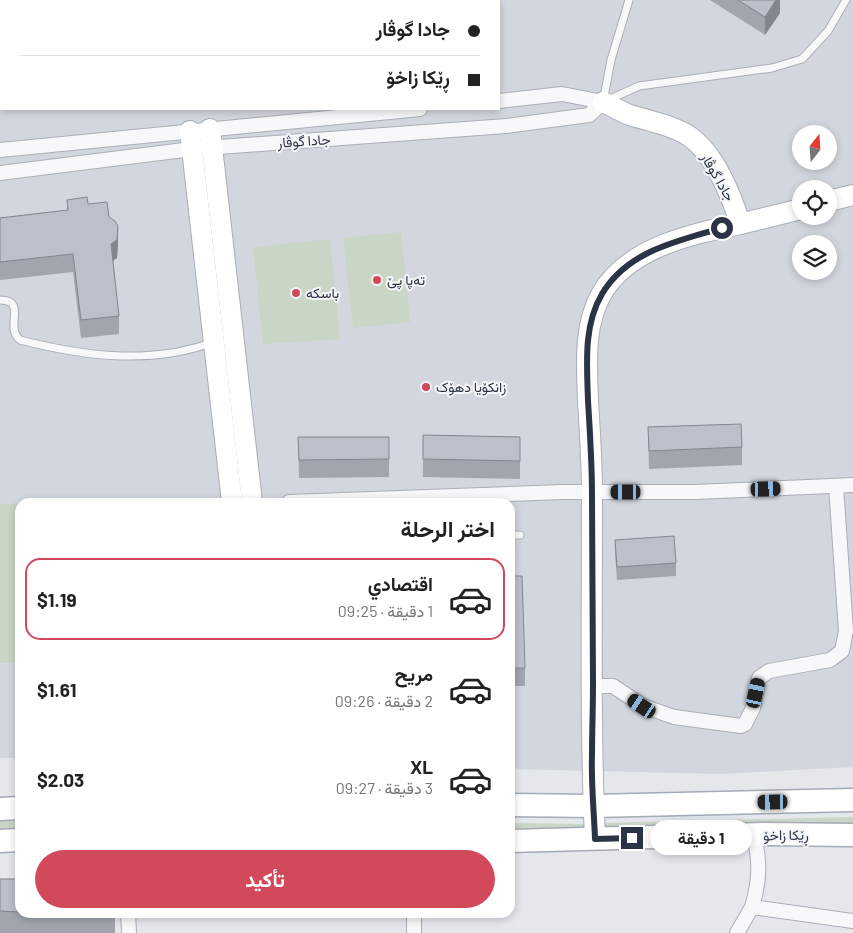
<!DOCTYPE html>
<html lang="ar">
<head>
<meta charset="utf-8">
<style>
  :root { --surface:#fff; --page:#f2f2f2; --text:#222; --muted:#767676; --line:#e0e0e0; --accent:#d1495b }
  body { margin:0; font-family:Barlow,Vazirmatn,sans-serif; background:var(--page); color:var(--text); direction:rtl; height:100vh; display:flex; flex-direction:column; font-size:19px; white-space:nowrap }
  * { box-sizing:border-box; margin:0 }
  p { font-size:16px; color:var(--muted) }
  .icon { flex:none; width:28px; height:28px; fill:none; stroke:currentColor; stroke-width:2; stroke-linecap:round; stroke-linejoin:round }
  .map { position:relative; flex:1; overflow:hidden; direction:ltr }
  .sheet { position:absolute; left:15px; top:498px; width:500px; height:420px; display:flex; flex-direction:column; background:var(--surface); border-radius:15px; box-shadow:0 2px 8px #0003; direction:rtl }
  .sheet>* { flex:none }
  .hud { position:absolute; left:0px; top:0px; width:500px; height:110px; box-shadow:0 2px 8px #0003; direction:rtl; display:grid; align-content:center; height:110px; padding:0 20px; background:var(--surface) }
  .needle { width:32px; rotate:17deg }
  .buttons { position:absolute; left:792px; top:125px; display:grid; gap:10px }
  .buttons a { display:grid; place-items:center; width:45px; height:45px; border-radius:50%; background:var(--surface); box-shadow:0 2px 8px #0003; font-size:25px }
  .end { position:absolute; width:22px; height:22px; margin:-11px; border:6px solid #2b3445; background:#fff; box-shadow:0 0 0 2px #fff }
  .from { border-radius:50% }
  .bubble { position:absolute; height:35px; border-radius:18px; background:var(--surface); box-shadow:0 2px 8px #0003; font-size:16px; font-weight:700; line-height:35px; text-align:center; direction:rtl }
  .car { position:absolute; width:15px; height:30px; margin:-15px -8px; border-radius:6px; box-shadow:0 0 4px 1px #0007; background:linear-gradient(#222 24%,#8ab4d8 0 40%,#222 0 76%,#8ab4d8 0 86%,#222 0) }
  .hud b { display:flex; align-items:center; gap:18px; height:48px; font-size:19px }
  .hud b+b { border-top:1px solid var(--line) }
  .hud i { width:12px; height:12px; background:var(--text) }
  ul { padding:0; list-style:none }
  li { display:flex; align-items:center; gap:15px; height:82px; margin:0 10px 8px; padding:0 10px; border:2px solid transparent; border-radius:15px }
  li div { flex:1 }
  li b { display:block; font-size:19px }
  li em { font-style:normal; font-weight:700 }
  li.on { border-color:var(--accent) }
  li>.icon { width:45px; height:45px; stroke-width:1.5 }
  h2 { padding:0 20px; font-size:22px; line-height:60px }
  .cta { display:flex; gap:10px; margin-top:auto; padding:10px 20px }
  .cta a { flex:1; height:58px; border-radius:30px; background:var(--accent); color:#fff; font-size:20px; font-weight:700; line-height:58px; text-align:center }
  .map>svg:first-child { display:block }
</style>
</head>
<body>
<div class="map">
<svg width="853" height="933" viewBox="0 0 853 933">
  <rect width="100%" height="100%" fill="#e4e7ec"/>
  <path fill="#d2d6de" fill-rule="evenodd" d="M 0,0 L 853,0 L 853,767 L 720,774 L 510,769 L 510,502 L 20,502 L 20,758 L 0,758 ZM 1,1 L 499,1 L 499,109 L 1,109 ZM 801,134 L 829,134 L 829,161 L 801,161 ZM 801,189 L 829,189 L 829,216 L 801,216 ZM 801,244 L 829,244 L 829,271 L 801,271 Z"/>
  <g fill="#c9d6c5">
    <polygon points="401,232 410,322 353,328 343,238"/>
    <polygon points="330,239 340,339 263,344 253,247"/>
    <polygon points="212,500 212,502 87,502"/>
    <rect x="0" y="504" width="20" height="159"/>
    <polygon points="0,817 20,817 20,831 0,832"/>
    <polygon points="853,817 853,829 602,837 601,823"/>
    <polygon points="510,823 586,824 586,836 510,839"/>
  </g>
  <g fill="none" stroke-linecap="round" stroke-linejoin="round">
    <g stroke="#a9aeb7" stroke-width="9">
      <g id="lane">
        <polyline points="608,100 639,86 772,68 802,59 828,31 846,0"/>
        <polyline points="603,102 611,60 629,0"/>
        <path d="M 0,300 C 28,300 4,327 20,340 C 83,356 148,365 211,343"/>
        <polyline points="510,535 520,535"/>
      </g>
    </g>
    <g stroke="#a9aeb7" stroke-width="16">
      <g id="street">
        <polyline points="347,0 347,1"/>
        <polyline points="200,1 205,0"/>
        <polyline points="499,101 562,94 603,102"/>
        <polyline points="0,150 420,109"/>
        <polyline points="0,173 192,149 506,126 589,115 603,102"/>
        <polyline points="289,502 562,492 695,492 853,485"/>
        <polyline points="593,686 613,686 643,706 674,717 741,726 745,724 753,708 759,678 769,671 830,660 842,651 846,631 836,486"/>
        <path d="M 752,907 C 760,880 760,862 754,835"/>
        <polyline points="128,912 129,933"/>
        <polyline points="414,933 414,912"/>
        <polyline points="737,933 752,907 853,921"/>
      </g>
    </g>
    <g stroke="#a9aeb7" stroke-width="22">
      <g id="secondary">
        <path d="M 603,102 C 611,106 619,110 627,114 C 647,121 670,124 689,136 C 714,153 732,196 740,224 L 801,209"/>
        <polyline points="210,129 252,502"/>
        <polyline points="190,131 232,502"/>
        <polyline points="829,201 853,195"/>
        <path d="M 595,839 C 590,724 592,610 592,495 C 592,464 590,432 588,401 C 587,365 583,326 602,293 C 629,247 692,234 740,224"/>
      </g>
    </g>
    <g stroke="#a3abb8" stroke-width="25">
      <g id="primary">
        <polyline points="510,805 594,806 853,800"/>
        <polyline points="0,809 20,808"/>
        <polyline points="0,841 20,840"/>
        <polyline points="510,841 765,834 853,835"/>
      </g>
    </g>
    <use href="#lane" stroke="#f7f8fa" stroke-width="7"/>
    <use href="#street" stroke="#f7f8fa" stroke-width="14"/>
    <use href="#secondary" stroke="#fff" stroke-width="20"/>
    <use href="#primary" stroke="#fff" stroke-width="22"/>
  </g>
  <g fill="#a1a5ae">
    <polygon points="710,0 780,0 780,13 765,35"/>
    <polygon points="67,200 88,204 109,217 118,244 117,258 113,260 119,316 119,334 81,338 73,272 0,280 0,218 67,210"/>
    <polygon points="648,427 742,447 742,465 649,469"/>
    <polygon points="423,435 520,437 520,479 423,477"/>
    <polygon points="298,437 389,437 389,477 299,478"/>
    <polygon points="615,540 676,563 676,576 617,580 615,554"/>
    <polygon points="510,576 525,668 525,686 510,686"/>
    <polygon points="0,879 20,879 20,912 115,912 115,933 0,933"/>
  </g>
  <g fill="#83868d">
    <polygon points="776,0 780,0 780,13 765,35 765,17"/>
    <rect x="0" y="10" width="1" height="18"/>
    <polygon points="118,226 118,244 117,258 111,262 111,244"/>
  </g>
  <g fill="#bbc0ca" stroke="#83868d">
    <polygon points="0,0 17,0 17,1 1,1 1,10 0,10"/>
    <rect x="246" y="0" width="36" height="1"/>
    <polygon points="738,0 776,0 765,17"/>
    <polygon points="87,197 88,204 107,202 109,217 115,221 118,226 117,240 111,244 119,316 81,320 73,254 0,262 0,218 68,210 67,200"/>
    <polygon points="741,424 742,447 649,451 648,427"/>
    <polygon points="423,435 520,437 520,461 423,459"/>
    <polygon points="298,437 389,437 389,459 299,460"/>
    <polygon points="674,536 676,563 617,567 615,540"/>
    <polygon points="510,576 522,576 525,668 510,668"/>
    <polygon points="0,879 20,879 20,912 0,911"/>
  </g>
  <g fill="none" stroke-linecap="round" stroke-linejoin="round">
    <path stroke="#2b3445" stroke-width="6" d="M 632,838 L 595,839 C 594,811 591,783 592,756 C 592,732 593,708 593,684 C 593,621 592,558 592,495 C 592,464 590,432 588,401 C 587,365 583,326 602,294 C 627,251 678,241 722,228"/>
  </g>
  <g fill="#d1495b" stroke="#f4f6f9" stroke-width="2">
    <circle cx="377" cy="280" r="5"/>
    <circle cx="296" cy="293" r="5"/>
    <circle cx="426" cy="387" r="5"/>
  </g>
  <g text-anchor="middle" stroke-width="4" stroke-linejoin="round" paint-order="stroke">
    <g font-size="14" fill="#2b3445" stroke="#f4f6f9">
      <text transform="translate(304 141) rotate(-4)" y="5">جادا گوڤار</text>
      <text transform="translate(718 177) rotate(60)" y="5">جادا گوڤار</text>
      <text transform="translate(786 835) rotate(-1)" y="5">ڕێکا زاخۆ</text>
    </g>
    <g font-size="14" fill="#2b3445" stroke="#f4f6f9" text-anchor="start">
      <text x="387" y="285">تەپا پێ</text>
      <text x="306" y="298">باسکە</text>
      <text x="436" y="392">زانکۆیا دهۆک</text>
    </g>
  </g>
</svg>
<div class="buttons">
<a><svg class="needle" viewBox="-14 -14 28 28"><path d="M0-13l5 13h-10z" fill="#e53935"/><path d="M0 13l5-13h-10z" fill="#767676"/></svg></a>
<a><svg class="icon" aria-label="locate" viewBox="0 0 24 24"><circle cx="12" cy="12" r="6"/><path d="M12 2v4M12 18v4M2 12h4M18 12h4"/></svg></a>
<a><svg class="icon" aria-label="layers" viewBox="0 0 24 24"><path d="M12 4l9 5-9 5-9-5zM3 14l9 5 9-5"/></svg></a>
</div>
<i class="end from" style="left:722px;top:228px"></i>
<i class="end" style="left:632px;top:838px"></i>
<div class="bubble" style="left:650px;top:820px;width:102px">1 دقيقة</div>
<i class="car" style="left:766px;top:489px;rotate:88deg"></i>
<i class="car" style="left:626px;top:492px;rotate:270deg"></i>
<i class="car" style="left:756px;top:693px;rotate:12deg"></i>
<i class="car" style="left:642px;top:706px;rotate:304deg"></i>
<i class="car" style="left:773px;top:802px;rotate:269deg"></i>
<div class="hud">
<b><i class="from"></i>جادا گوڤار</b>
<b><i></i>ڕێکا زاخۆ</b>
</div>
<section class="sheet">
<h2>اختر الرحلة</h2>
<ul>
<li class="on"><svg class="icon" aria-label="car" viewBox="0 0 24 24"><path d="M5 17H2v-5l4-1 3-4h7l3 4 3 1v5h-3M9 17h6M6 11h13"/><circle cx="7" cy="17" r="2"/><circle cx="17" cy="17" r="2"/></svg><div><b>اقتصادي</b><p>1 دقيقة · 09:25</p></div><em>$1.19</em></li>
<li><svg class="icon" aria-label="car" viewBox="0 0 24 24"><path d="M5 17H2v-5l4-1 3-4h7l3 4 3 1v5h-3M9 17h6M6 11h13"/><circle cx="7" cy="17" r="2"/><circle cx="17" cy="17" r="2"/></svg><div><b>مريح</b><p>2 دقيقة · 09:26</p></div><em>$1.61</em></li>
<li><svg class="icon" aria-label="car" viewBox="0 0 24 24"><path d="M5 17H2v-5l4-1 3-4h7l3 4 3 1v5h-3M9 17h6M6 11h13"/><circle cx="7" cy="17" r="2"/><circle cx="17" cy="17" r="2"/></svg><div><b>XL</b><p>3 دقيقة · 09:27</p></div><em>$2.03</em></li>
</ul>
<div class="cta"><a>تأكيد</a></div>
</section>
</div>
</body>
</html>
